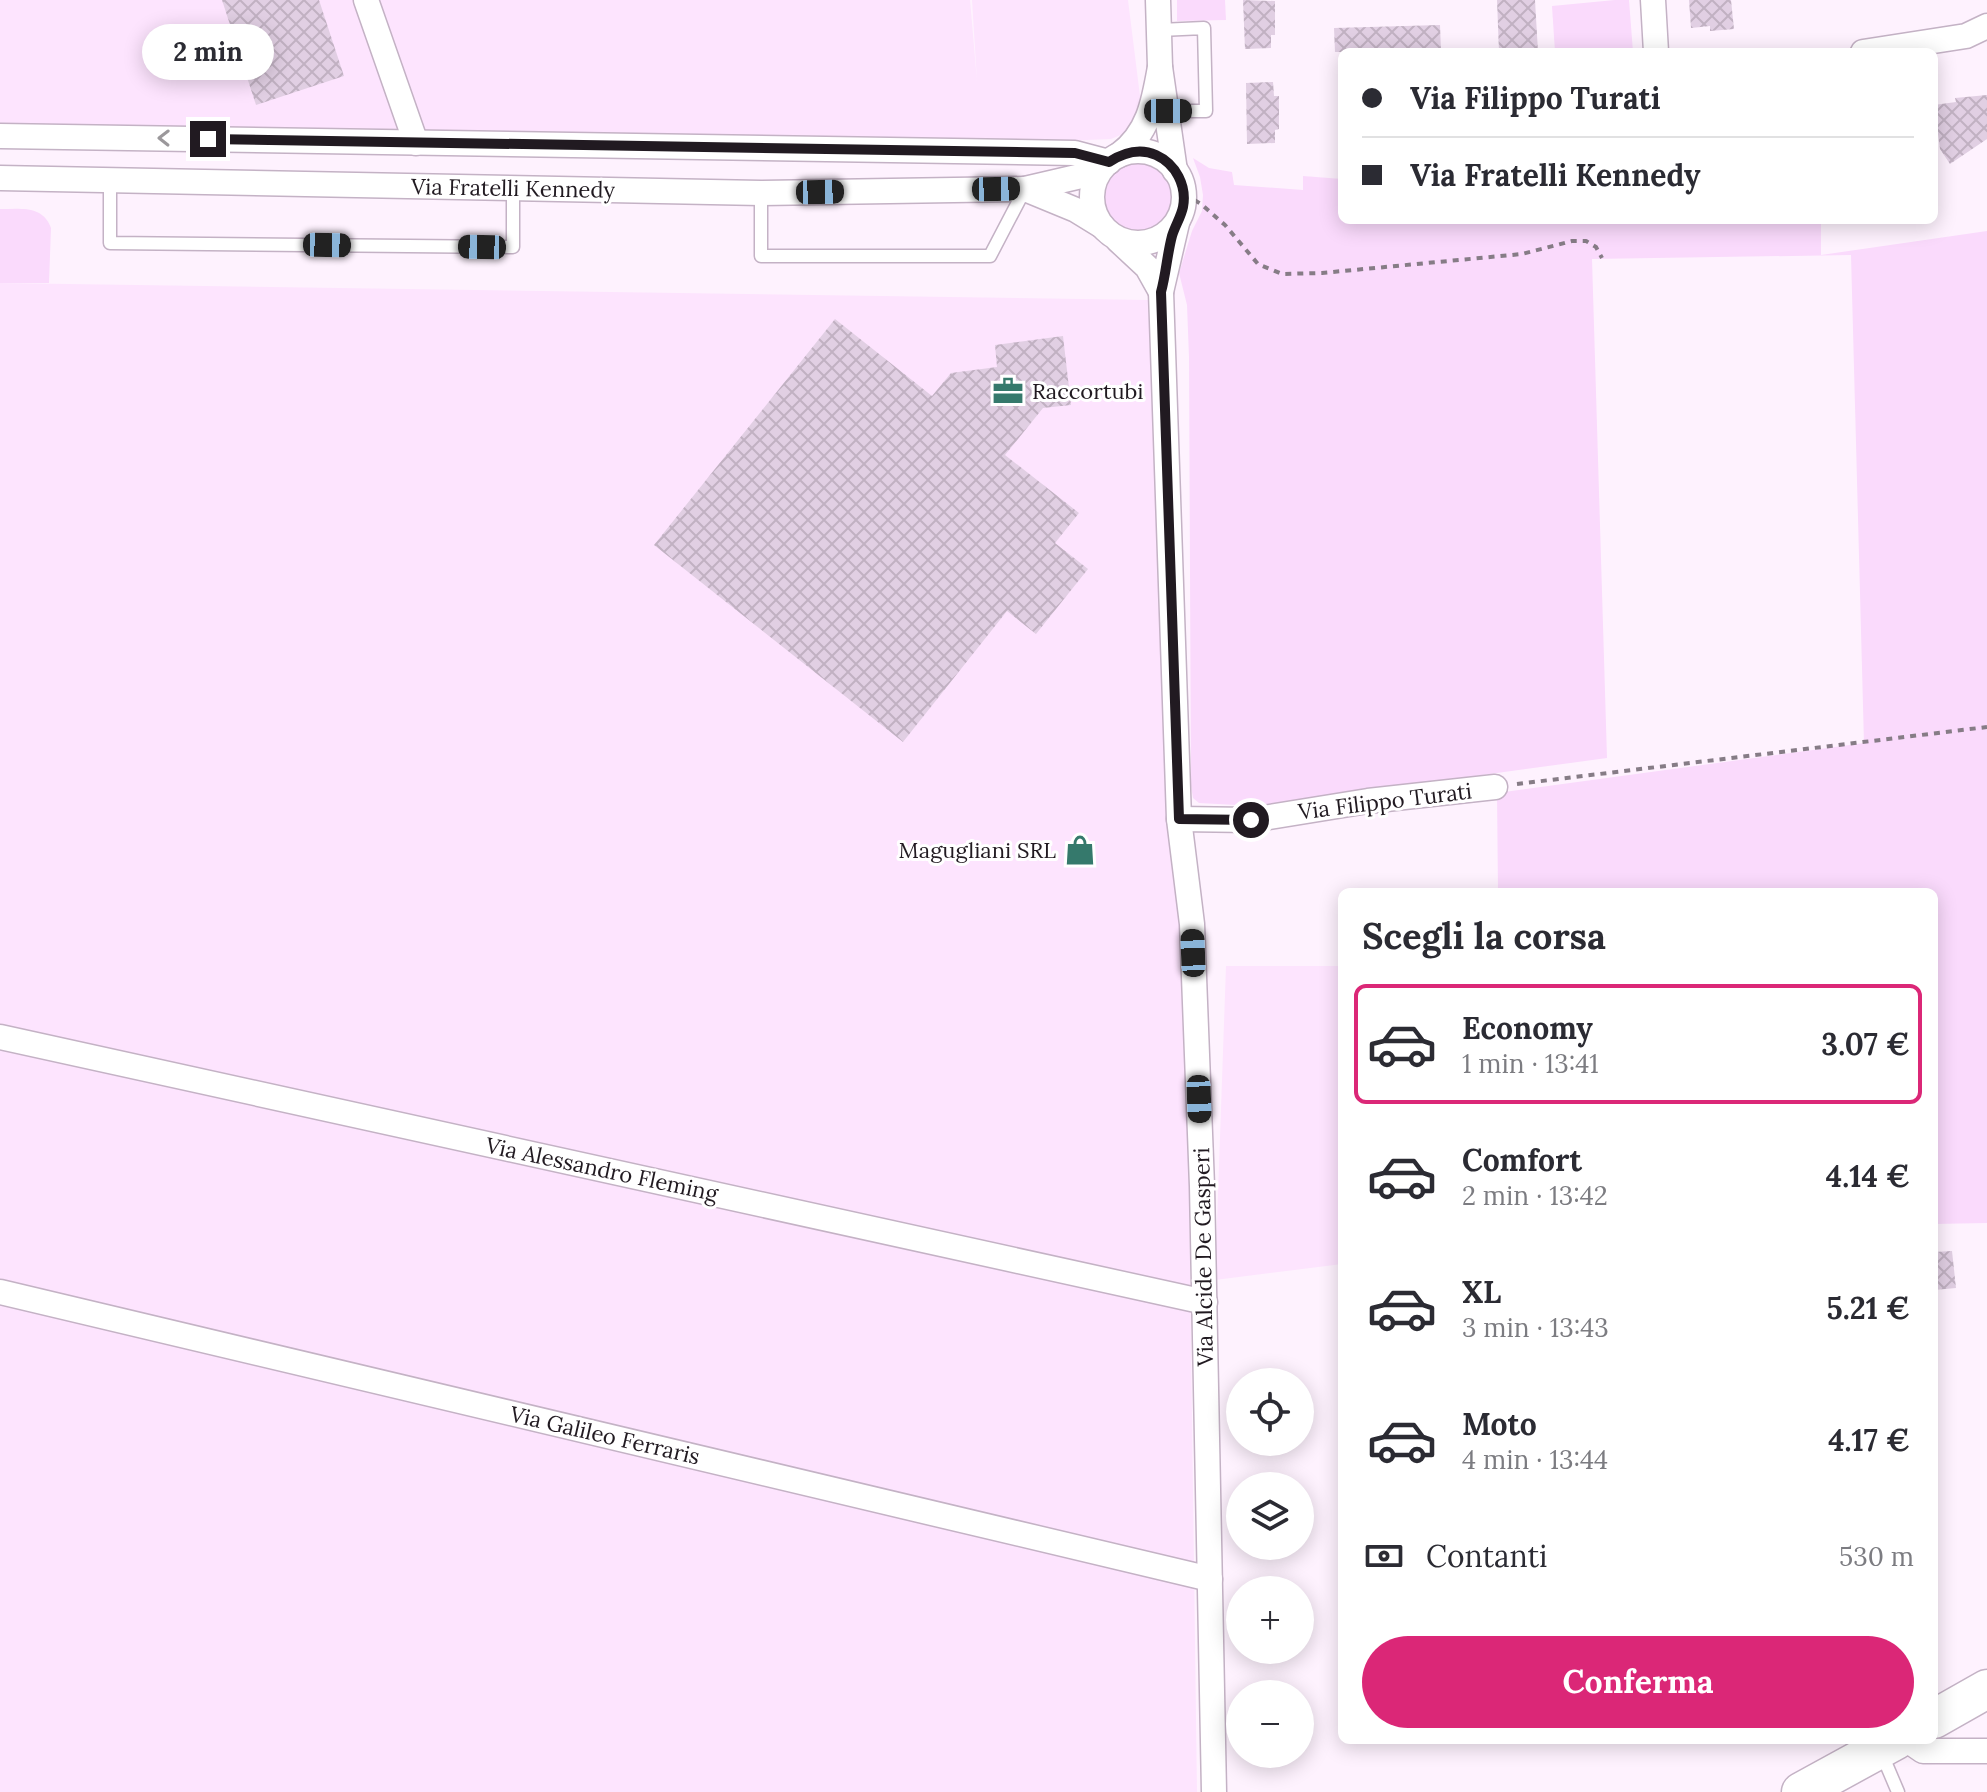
<!DOCTYPE html>
<html lang="it">
<head>
<meta charset="utf-8">
<style>
  :root { --surface:#fff; --page:#f2f2f3; --text:#2b2b33; --muted:#7c7c81; --line:#e1e1e2; --accent:#db2777 }
  body { margin:0; font-family:Lora,serif; background:var(--page); color:var(--text); height:100vh; display:flex; flex-direction:column; font-size:30px; white-space:nowrap }
  * { box-sizing:border-box; margin:0 }
  p { font-size:26px; color:var(--muted) }
  .icon { flex:none; width:44px; height:44px; fill:none; stroke:currentColor; stroke-width:2; stroke-linecap:round; stroke-linejoin:round }
  .map { position:relative; flex:1; overflow:hidden }
  .sheet { position:absolute; left:1338px; top:888px; width:600px; height:856px; display:flex; flex-direction:column; background:var(--surface); border-radius:12px; box-shadow:0 4px 20px #0003 }
  .sheet>* { flex:none }
  .banner { position:absolute; left:1338px; top:48px; width:600px; height:176px; border-radius:12px; box-shadow:0 4px 20px #0003; display:grid; align-content:center; height:176px; padding:0 24px; background:var(--surface) }
  .tools { position:absolute; left:1226px; top:1368px; display:grid; gap:16px }
  .tools a { display:grid; place-items:center; width:88px; height:88px; border-radius:50%; background:var(--surface); box-shadow:0 4px 20px #0003; font-size:40px }
  .end { position:absolute; width:36px; height:36px; margin:-18px; border:10px solid #211a21; background:#fff; box-shadow:0 0 0 4px #fff }
  .from { border-radius:50% }
  .bubble { position:absolute; height:56px; border-radius:28px; background:var(--surface); box-shadow:0 4px 20px #0003; font-size:26px; font-weight:700; line-height:56px; text-align:center }
  .car { position:absolute; width:24px; height:48px; margin:-24px -12px; border-radius:10px; box-shadow:0 0 6px 2px #0007; background:linear-gradient(#222 24%,#8ab4d8 0 40%,#222 0 76%,#8ab4d8 0 86%,#222 0) }
  .banner b { display:flex; align-items:center; gap:28px; height:76px; font-size:30px }
  .banner b+b { border-top:2px solid var(--line) }
  .banner i { width:20px; height:20px; background:var(--text) }
  ul { padding:0; list-style:none }
  li { display:flex; align-items:center; gap:24px; height:120px; margin:0 16px 12px; padding:0 8px; border:4px solid transparent; border-radius:12px }
  li div { flex:1 }
  li b { display:block; font-size:30px }
  li em { font-style:normal; font-weight:700 }
  li.selected { border-color:var(--accent) }
  li>.icon { width:72px; height:72px; stroke-width:1.5 }
  h2 { padding:0 24px; font-size:36px; line-height:96px }
  .pay { display:flex; align-items:center; gap:20px; height:88px; padding:0 24px; font-size:30px }
  .pay p { margin-inline-start:auto }
  .cta { display:flex; gap:16px; margin-top:auto; padding:16px 24px }
  .cta a { flex:1; height:92px; border-radius:48px; background:var(--accent); color:#fff; font-size:32px; font-weight:700; line-height:92px; text-align:center }
  .map>svg:first-child { display:block }
</style>
</head>
<body>
<div class="map">
<svg width="1987" height="1792" viewBox="0 0 1987 1792">
  <defs>
    <pattern id="building-cross-hatch" width="8" height="8" patternUnits="userSpaceOnUse" patternTransform="scale(2)"><rect width="8" height="8" fill="#e1cfe3"/><path d="M0 0l8 8M0 8l8-8" fill="none" stroke="#c1b1c2"/></pattern>
  </defs>
  <rect width="100%" height="100%" fill="#fef2fe"/>
  <g fill="#fde4fe">
    <polygon points="0,0 970,0 977,81 972,0 1128,0 1140,96 1139,115 1132,127 1123,134 1111,139 983,144 0,129"/>
    <polygon points="0,283 1148,300 1167,818 1183,946 1187,1039 1197,1792 0,1792"/>
    <polygon points="1226,966 1342,966 1342,1264 1215,1280"/>
  </g>
  <g fill="#fadafc">
    <polygon points="1177,0 1225,0 1226,20 1177,21"/>
    <polygon points="1615,0 1629,0 1633,52 1555,52 1552,6"/>
    <polygon points="1193,158 1209,168 1232,172 1234,185 1303,190 1303,176 1342,179 1342,220 1821,220 1821,255 1987,231 1987,1223 1934,1224 1934,892 1498,892 1497,793 1864,743 1851,255 1592,259 1607,758 1255,806 1199,803 1193,798 1191,786 1189,357 1187,305 1179,273 1192,231 1202,211 1203,195 1200,177"/>
    <circle cx="1138" cy="196" r="34"/>
    <path d="M 0,209 C 20,209 43,205 51,228 L 49,283 L 0,283 Z"/>
  </g>
  <g fill="url(#building-cross-hatch)">
    <polygon points="222,0 319,0 344,76 256,105"/>
    <polygon points="1243,0 1275,1 1275,35 1271,35 1271,48 1245,49"/>
    <polygon points="1497,0 1535,0 1538,52 1499,52"/>
    <polygon points="1689,0 1731,0 1734,29 1710,31 1710,26 1691,28"/>
    <polygon points="1440,25 1441,52 1335,52 1334,28"/>
    <polygon points="1273,82 1274,96 1279,96 1279,129 1275,130 1275,143 1247,144 1246,83"/>
    <polygon points="1987,95 1987,139 1950,164 1940,149 1934,105 1956,102 1955,98"/>
    <polygon points="835,319 932,396 951,373 997,367 995,345 1063,336 1071,405 1043,408 1005,455 1079,513 1055,543 1088,569 1036,634 1007,611 903,742 654,545"/>
    <polygon points="1952,1251 1956,1288 1934,1290 1934,1252"/>
  </g>
  <g fill="none" stroke-linecap="round" stroke-linejoin="round">
    <g stroke="#c4b2c5" stroke-width="15">
      <g id="service">
        <polyline points="1160,30 1204,28 1206,111 1168,111"/>
        <polyline points="110,180 110,243 513,247 513,188"/>
        <polyline points="761,193 761,256 990,256 1025,189"/>
        <polyline points="1881,1752 1898,1792"/>
      </g>
    </g>
    <g stroke="#c4b2c5" stroke-width="27">
      <g id="minor">
        <polyline points="366,0 416,143"/>
        <polyline points="1158,0 1160,67"/>
        <polyline points="1653,0 1656,52"/>
        <polyline points="1863,52 1966,36 1987,26"/>
        <polyline points="0,136 1075,153 1109,162"/>
        <circle cx="1138" cy="197" r="46"/>
        <path d="M 1119,155 C 1149,133 1154,101 1160,67 L 1175,171"/>
        <polyline points="0,178 761,193 1025,189"/>
        <polyline points="1102,226 1076,210 1025,189 1081,176 1107,163"/>
        <polyline points="1118,240 1147,267 1161,292 1177,223"/>
        <polyline points="1161,292 1179,819 1192,924 1202,1186 1214,1792"/>
        <polyline points="1179,819 1251,820 1368,801 1495,787"/>
        <polyline points="0,1037 1205,1302"/>
        <polyline points="0,1292 1210,1579"/>
        <polyline points="1907,1740 1923,1751 1987,1751"/>
      </g>
    </g>
    <g stroke="#c4b2c5" stroke-width="41">
      <g id="primary">
        <polyline points="1934,1719 1987,1689"/>
        <polyline points="1801,1792 1896,1740"/>
      </g>
    </g>
    <g stroke="#867c86" stroke-width="4" stroke-dasharray="6 6" stroke-linecap="butt">
      <polyline points="1184,194 1201,204 1225,225 1258,264 1282,274 1322,273 1522,254 1572,241 1586,241 1596,247 1602,258"/>
      <polyline points="1517,784 1987,727"/>
    </g>
    <use href="#service" stroke="#fff" stroke-width="12"/>
    <use href="#minor" stroke="#fff" stroke-width="24"/>
    <use href="#primary" stroke="#fff" stroke-width="38"/>
  </g>
  <defs><path id="oneway-chevron" d="M-2-3.5L2.5 0L-2 3.5" fill="none" stroke-width="1.6" stroke-linecap="round" stroke-linejoin="round" transform="scale(2)"/></defs>
  <use stroke="#9b989b" href="#oneway-chevron" transform="translate(164 138) rotate(-179)"/>
  <g fill="none" stroke-linecap="round" stroke-linejoin="round">
    <path stroke="#211a21" stroke-width="10" d="M 208,139 L 1075,153 L 1109,162 C 1123,153 1140,148 1156,155 C 1176,164 1187,186 1183,207 C 1181,217 1175,226 1172,236 C 1167,255 1166,274 1161,292 L 1179,819 L 1251,820"/>
  </g>
  <defs>
    <g id="office-bare" transform="scale(2.4)"><path d="M-6-3h4V-5.5h4V-3h4V5H-6ZM-1-4.5V-3h2v-1.5ZM-6 0V1H6V0Z" fill="#35796c" stroke="#fff" stroke-width="2.5" paint-order="stroke"/></g>
    <g id="shop-bare" transform="scale(2.4)"><path d="M-5-2.5h2.3a2.7 3.5 0 0 1 5.4 0H5L5.5 6h-11ZM-1.5-2.5h3a1.5 2.3 0 0 0-3 0Z" fill="#35796c" stroke="#fff" stroke-width="2.5" paint-order="stroke"/></g>
  </defs>
  <g fill-rule="evenodd">
    <use href="#office-bare" x="1008" y="391"/>
    <use href="#shop-bare" x="1080" y="850"/>
  </g>
  <g text-anchor="middle" stroke-width="6" stroke-linejoin="round" paint-order="stroke">
    <g font-size="22" fill="#211a21" stroke="#fff">
      <text transform="translate(513 188) rotate(1)" y="8">Via Fratelli Kennedy</text>
      <text transform="translate(1385 801) rotate(-7)" y="8">Via Filippo Turati</text>
      <text transform="translate(602 1169) rotate(12)" y="8">Via Alessandro Fleming</text>
      <text transform="translate(1203 1257) rotate(-91)" y="8">Via Alcide De Gasperi</text>
      <text transform="translate(605 1435) rotate(13)" y="8">Via Galileo Ferraris</text>
    </g>
    <g font-size="22" fill="#211a21" stroke="#fff" text-anchor="start">
      <text x="1032" y="399">Raccortubi</text>
      <text x="1056" y="858" text-anchor="end">Magugliani SRL</text>
    </g>
  </g>
</svg>
<div class="tools">
<a><svg class="icon" aria-label="locate" viewBox="0 0 24 24"><circle cx="12" cy="12" r="6"/><path d="M12 2v4M12 18v4M2 12h4M18 12h4"/></svg></a>
<a><svg class="icon" aria-label="layers" viewBox="0 0 24 24"><path d="M12 4l9 5-9 5-9-5zM3 14l9 5 9-5"/></svg></a>
<a>+</a>
<a>−</a>
</div>
<i class="end from" style="left:1251px;top:820px"></i>
<i class="end" style="left:208px;top:139px"></i>
<div class="bubble" style="left:142px;top:24px;width:132px">2 min</div>
<i class="car" style="left:1168px;top:111px;rotate:90deg"></i>
<i class="car" style="left:996px;top:189px;rotate:89deg"></i>
<i class="car" style="left:820px;top:192px;rotate:89deg"></i>
<i class="car" style="left:327px;top:245px;rotate:91deg"></i>
<i class="car" style="left:482px;top:247px;rotate:271deg"></i>
<i class="car" style="left:1193px;top:953px;rotate:358deg"></i>
<i class="car" style="left:1199px;top:1099px;rotate:178deg"></i>
<div class="banner">
<b><i class="from"></i>Via Filippo Turati</b>
<b><i></i>Via Fratelli Kennedy</b>
</div>
<section class="sheet">
<h2>Scegli la corsa</h2>
<ul>
<li class="selected"><svg class="icon" aria-label="car" viewBox="0 0 24 24"><path d="M5 17H2v-5l4-1 3-4h7l3 4 3 1v5h-3M9 17h6M6 11h13"/><circle cx="7" cy="17" r="2"/><circle cx="17" cy="17" r="2"/></svg><div><b>Economy</b><p>1 min · 13:41</p></div><em>3.07 €</em></li>
<li><svg class="icon" aria-label="car" viewBox="0 0 24 24"><path d="M5 17H2v-5l4-1 3-4h7l3 4 3 1v5h-3M9 17h6M6 11h13"/><circle cx="7" cy="17" r="2"/><circle cx="17" cy="17" r="2"/></svg><div><b>Comfort</b><p>2 min · 13:42</p></div><em>4.14 €</em></li>
<li><svg class="icon" aria-label="car" viewBox="0 0 24 24"><path d="M5 17H2v-5l4-1 3-4h7l3 4 3 1v5h-3M9 17h6M6 11h13"/><circle cx="7" cy="17" r="2"/><circle cx="17" cy="17" r="2"/></svg><div><b>XL</b><p>3 min · 13:43</p></div><em>5.21 €</em></li>
<li><svg class="icon" aria-label="car" viewBox="0 0 24 24"><path d="M5 17H2v-5l4-1 3-4h7l3 4 3 1v5h-3M9 17h6M6 11h13"/><circle cx="7" cy="17" r="2"/><circle cx="17" cy="17" r="2"/></svg><div><b>Moto</b><p>4 min · 13:44</p></div><em>4.17 €</em></li>
</ul>
<div class="pay"><svg class="icon" aria-label="cash" viewBox="0 0 24 24"><path d="M3 7h18v10H3z"/><circle cx="12" cy="12" r="2"/></svg>Contanti<p>530 m</p></div>
<div class="cta"><a>Conferma</a></div>
</section>
</div>
</body>
</html>
